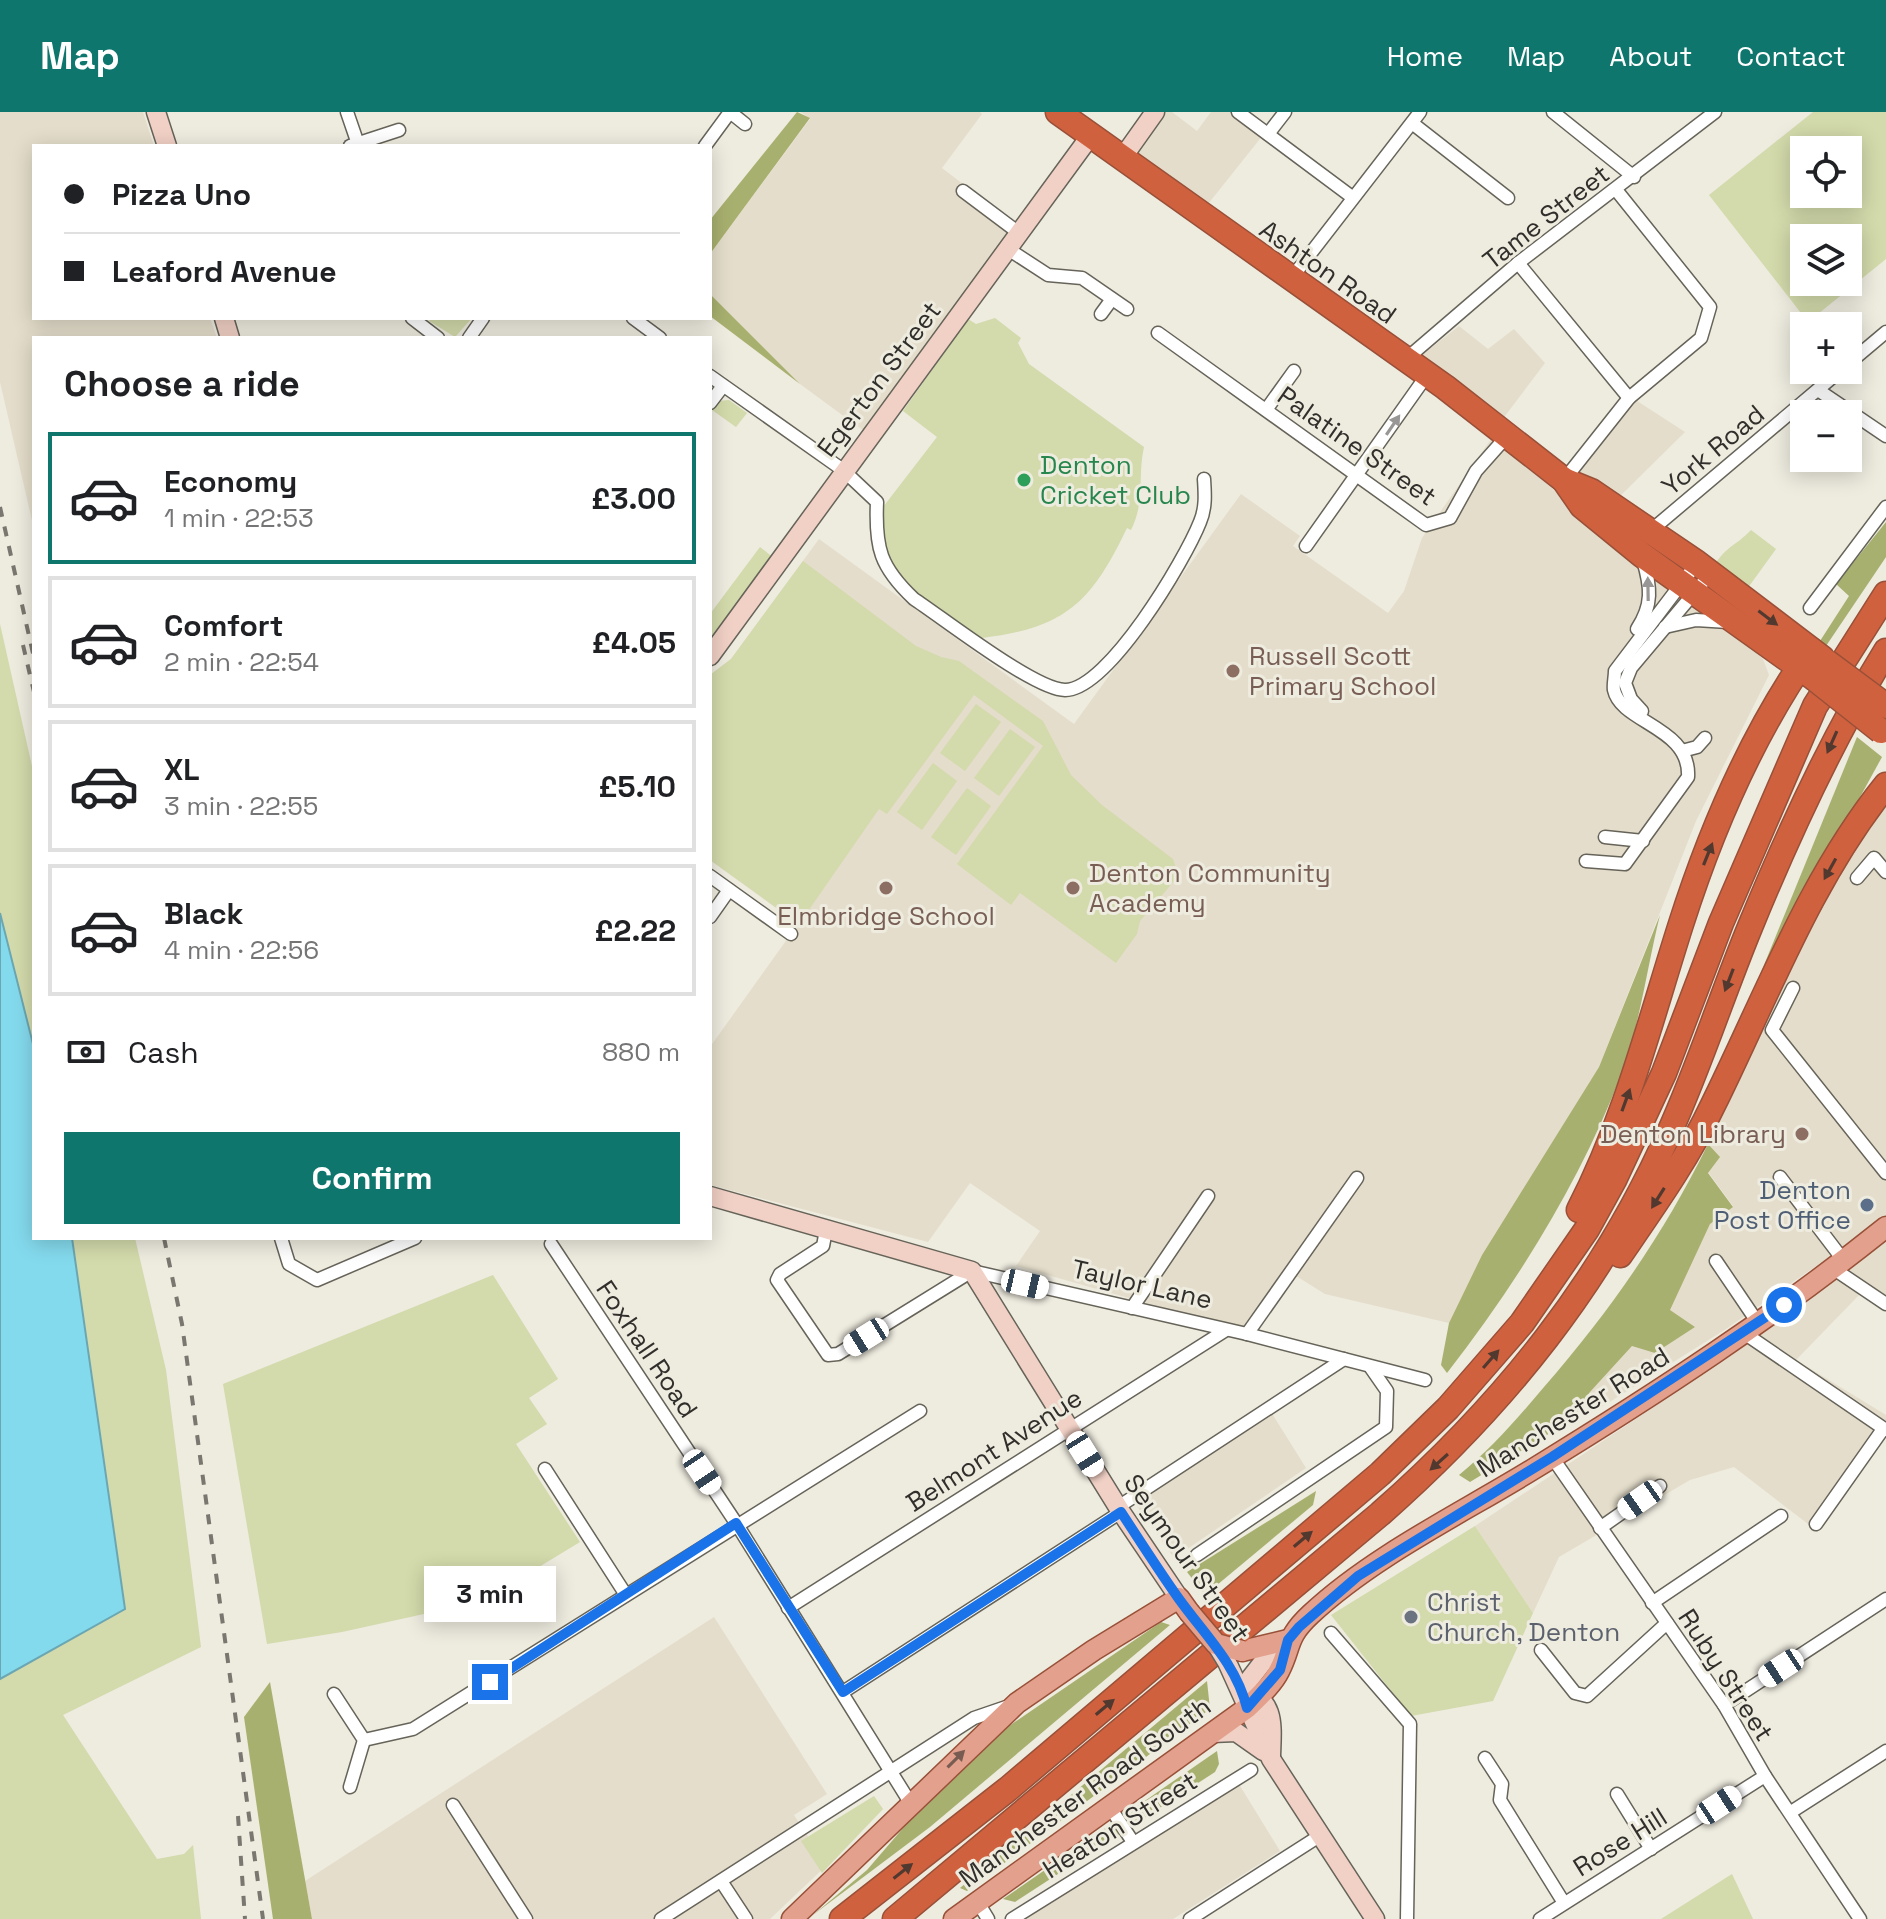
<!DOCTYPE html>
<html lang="en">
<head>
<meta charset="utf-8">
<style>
  :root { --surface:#fff; --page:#f2f2f2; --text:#202124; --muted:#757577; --line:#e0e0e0; --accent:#0f766e }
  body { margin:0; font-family:"Space Grotesk",sans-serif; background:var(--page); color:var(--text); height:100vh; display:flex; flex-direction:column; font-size:30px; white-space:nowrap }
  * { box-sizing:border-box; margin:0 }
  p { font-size:26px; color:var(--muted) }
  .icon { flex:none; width:44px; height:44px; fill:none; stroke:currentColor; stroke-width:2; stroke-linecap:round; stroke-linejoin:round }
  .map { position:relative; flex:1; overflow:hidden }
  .panel { position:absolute; left:32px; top:224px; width:680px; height:904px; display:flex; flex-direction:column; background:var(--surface); border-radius:0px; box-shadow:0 4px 20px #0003 }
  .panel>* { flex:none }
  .top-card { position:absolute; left:32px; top:32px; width:680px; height:176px; border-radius:0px; box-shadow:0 4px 20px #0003; display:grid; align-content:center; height:176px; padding:0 32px; background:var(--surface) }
  .buttons { position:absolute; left:1790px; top:24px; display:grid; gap:16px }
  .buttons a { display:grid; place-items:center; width:72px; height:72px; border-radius:0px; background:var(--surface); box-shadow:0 4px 20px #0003; font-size:40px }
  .end { position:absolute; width:36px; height:36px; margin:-18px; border:10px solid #1a73e8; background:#fff; box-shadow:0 0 0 4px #fff }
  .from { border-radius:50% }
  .bubble { position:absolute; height:56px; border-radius:0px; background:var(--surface); box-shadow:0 4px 20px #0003; font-size:26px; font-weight:600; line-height:56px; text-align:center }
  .car { position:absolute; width:24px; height:48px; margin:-24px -12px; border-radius:10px; box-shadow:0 0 6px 2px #0007; background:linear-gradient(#fff 24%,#345 0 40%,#fff 0 76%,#345 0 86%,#fff 0) }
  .top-card b { display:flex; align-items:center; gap:28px; height:76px; font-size:30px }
  .top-card b+b { border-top:2px solid var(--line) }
  .top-card i { width:20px; height:20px; background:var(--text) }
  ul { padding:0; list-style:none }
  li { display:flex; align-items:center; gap:24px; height:132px; margin:0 16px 12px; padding:0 16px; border:4px solid var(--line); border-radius:0px }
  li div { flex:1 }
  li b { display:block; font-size:30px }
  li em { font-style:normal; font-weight:600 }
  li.on { border-color:var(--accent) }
  li>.icon { width:72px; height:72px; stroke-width:1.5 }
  h2 { padding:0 32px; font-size:36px; line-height:96px }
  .pay { display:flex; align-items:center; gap:20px; height:88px; padding:0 32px; font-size:30px }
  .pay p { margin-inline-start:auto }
  .button { display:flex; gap:16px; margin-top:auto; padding:16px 32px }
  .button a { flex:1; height:92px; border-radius:0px; background:var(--accent); color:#fff; font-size:32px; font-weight:600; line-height:92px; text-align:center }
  header { display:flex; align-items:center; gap:48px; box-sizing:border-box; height:112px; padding:0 40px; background:var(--accent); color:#fff }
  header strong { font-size:38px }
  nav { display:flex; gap:44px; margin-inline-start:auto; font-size:28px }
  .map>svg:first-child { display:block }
</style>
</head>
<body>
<header>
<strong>Map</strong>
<nav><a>Home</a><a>Map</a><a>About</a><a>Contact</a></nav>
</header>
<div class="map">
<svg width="1886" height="1807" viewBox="0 0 1886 1807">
  <rect width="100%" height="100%" fill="#eeebdf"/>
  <g fill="#e4ddcb">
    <polygon points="0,0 143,0 154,34 34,34 34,206 210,206 217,226 34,226 34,417 0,270"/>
    <polygon points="801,0 980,0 982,2 942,56 1014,111 864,319 800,272 710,182 710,142 810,7"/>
    <polygon points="1163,0 1172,0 1197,19 1211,0 1231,0 1263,23 1208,92 1135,38"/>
    <polygon points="1459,214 1488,237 1514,217 1545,251 1502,308 1422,243"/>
    <polygon points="1634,287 1685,320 1615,389 1575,360"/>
    <polygon points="1494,323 1584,406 1739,524 1763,547 1769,563 1696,709 1599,955 1482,1143 1449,1211 1325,1182 1293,1162 1275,1170 1241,1218 1016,1154 1040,1119 970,1071 928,1130 710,1073 710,935 798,812 710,748 710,563 731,547 819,427 1074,612 1241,382 1300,424 1293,434 1388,501 1404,479 1422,426"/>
    <polygon points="1886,688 1886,1105 1726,1217 1600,1296 1590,1280 1632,1234 1694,1215 1669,1198 1710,1112 1733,1094 1708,1060 1708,1032 1816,801"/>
    <polygon points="1886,1127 1886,1185 1861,1181 1796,1248 1886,1303 1886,1308 1808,1412 1734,1355 1690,1368 1559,1445 1533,1501 1475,1414 1663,1289"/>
    <polygon points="1271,1300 1306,1356 1174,1446 1135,1391"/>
    <polygon points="714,1505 827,1682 794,1703 827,1753 770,1807 312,1807 305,1769"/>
    <polygon points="1237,1669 1280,1739 1173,1807 1020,1807"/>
  </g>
  <g fill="#d3daab" fill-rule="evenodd">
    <path d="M 1813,0 L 1886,0 L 1886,147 L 1808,210 L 1709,83 ZM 1848,38 L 1848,82 L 1804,82 L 1804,38 ZM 1804,126 L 1848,126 L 1848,170 L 1804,170 Z"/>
    <polygon points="432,206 472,206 455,225 429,209"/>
    <path d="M 995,206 L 1021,226 L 1018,231 L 1029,252 L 1144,335 C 1137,366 1146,387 1131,418 L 1127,416 C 1091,491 1065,516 982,526 L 913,478 L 887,448 L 880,399 L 937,325 L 903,299 L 968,207 L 976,212 Z"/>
    <polygon points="729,288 747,301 736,315 712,298 719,289"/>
    <path d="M 1751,418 L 1776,437 L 1747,477 L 1715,452 C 1729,432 1736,434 1751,418 Z"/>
    <polygon points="760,435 775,447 710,532 710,502"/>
    <polygon points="803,449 916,534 941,545 959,549 1043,609 1071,663 1102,693 1173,747 1177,759 1175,768 1140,809 1137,822 1116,851 1020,781 1011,793 957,752 1043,634 974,583 887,702 879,697 799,812 710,748 710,563 731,547"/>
    <polygon points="0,512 34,663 34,936 0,801"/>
    <polygon points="976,592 1001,610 965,659 940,641"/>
    <polygon points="1010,617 1035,635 999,684 974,666"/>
    <polygon points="933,651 957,669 922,718 897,700"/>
    <polygon points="967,676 991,694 956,743 931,725"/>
    <polygon points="72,1126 135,1126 166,1258 201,1535 63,1603 157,1747 184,1742 193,1733 201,1807 0,1807 0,1567 125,1496"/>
    <polygon points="493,1163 558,1267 529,1286 547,1312 516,1332 580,1430 483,1489 342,1520 267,1532 223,1272"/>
    <polygon points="1475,1414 1533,1501 1493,1589 1411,1604 1331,1503"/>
    <polygon points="874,1684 883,1697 822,1761 801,1729"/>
    <polygon points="1732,1762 1753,1807 1661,1807"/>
  </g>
  <g fill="#a8b06f">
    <polygon points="797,0 810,6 710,142 710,108"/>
    <polygon points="710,182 800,272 710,204"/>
    <polygon points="1886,410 1886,445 1826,534 1820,529 1849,484 1836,472"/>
    <polygon points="1857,625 1882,645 1753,880"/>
    <path d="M 1660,803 C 1647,855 1640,913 1621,963 C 1580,1070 1517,1171 1447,1261 L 1441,1253 L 1449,1211 L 1482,1143 L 1599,955 Z"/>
    <path d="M 1708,1032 L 1720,1045 L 1708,1061 L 1733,1095 L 1710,1112 L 1670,1198 L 1695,1215 L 1655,1241 L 1632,1234 L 1590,1280 L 1573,1307 L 1470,1370 L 1459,1363 C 1491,1337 1517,1307 1544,1275 C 1610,1199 1664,1122 1708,1032 Z"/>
    <polygon points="1316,1379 1313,1393 1205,1483 1187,1460"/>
    <polygon points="1161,1510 1170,1513 930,1715 813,1803 867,1758 904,1715 1009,1614"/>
    <polygon points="1207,1569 1210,1597 967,1779 960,1776"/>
    <polygon points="270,1570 312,1807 273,1807 244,1605"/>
    <polygon points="1217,1639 1219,1652 1215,1660 1015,1790 1003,1787"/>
  </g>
  <polygon fill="#84daed" stroke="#6ba7b3" stroke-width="2" points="0,801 34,936 34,1126 72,1126 125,1497 0,1567"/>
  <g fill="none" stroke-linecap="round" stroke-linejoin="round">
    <g stroke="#666359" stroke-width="15">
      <g id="street">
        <polyline points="347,0 358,32"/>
        <polyline points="1238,0 1352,85"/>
        <polyline points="1553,0 1634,65"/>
        <polyline points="1412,11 1508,86"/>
        <polyline points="1268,22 1285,0"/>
        <polyline points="350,34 399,18"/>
        <polyline points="705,34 730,0 745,12"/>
        <polyline points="963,79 1019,121"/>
        <polyline points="1008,137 1048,163 1082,166 1127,197"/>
        <polyline points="1518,151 1629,286"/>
        <polyline points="1290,168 1420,0"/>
        <polyline points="1101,202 1112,187"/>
        <polyline points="412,206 438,226"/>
        <polyline points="633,206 660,226"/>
        <polyline points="1158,221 1426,413 1450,406 1476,359 1508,323"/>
        <polyline points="469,226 483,206"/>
        <polyline points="1405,248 1518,151 1715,0"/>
        <polyline points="1848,252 1886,220"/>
        <path d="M 710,264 L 843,358 L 877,390 C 875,436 880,455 914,487 C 943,506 1035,578 1065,578 C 1108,578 1185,448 1200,410 C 1206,396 1205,382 1204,367"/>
        <polyline points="1818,278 1886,324"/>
        <polyline points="710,291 723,274"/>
        <polyline points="1266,298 1294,259"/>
        <polyline points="1564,368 1629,286 1701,226 1710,195 1617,79"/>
        <polyline points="1648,421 1841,258"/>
        <polyline points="1306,434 1427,263"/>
        <polyline points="1810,496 1886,395"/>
        <polyline points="1665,515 1696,508 1728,510"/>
        <path d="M 1637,517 C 1653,493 1651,475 1643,448"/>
        <polyline points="1642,599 1631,587 1625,571 1631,556 1710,462"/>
        <polyline points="1682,639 1697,635 1705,626"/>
        <polyline points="1605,725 1643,729"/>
        <path d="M 1586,749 L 1625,752 L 1688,665 C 1691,615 1621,611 1614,578 C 1613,573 1615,565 1615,559 L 1697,451"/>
        <polyline points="710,764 791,822"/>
        <polyline points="1857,766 1874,746 1886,760"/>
        <polyline points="710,805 729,778"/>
        <polyline points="1793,876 1772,918 1886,1061"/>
        <polyline points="1780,1065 1844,1149"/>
        <polyline points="826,1118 823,1134 780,1162 777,1168 828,1243 838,1242 972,1159 1247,1222 1425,1268"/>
        <polyline points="281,1126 289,1152 317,1168 415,1126"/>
        <polyline points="551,1132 736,1411 911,1692"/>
        <polyline points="1716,1149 1758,1211"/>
        <polyline points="1834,1157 1886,1192"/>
        <polyline points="1132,1196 1208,1084"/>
        <polyline points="1744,1221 1886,1318"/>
        <polyline points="1247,1222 1357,1066"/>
        <polyline points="1552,1345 1724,1593 1765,1664 1860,1807"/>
        <polyline points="545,1357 626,1483"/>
        <polyline points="1118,1395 1344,1247"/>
        <polyline points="1816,1412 1883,1317"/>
        <polyline points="1600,1416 1660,1374"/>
        <polyline points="1197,1443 1386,1315 1387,1279 1371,1256"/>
        <polyline points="1652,1491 1781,1404"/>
        <polyline points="788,1496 1226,1218"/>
        <polyline points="1331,1521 1410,1612 1407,1807"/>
        <polyline points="1541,1538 1575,1581 1587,1584 1667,1511"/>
        <polyline points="843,1580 1121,1400"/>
        <polyline points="334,1582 364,1628 350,1675"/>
        <polyline points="1724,1593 1886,1487"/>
        <polyline points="364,1628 413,1617 920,1299"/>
        <polyline points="1485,1646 1502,1672 1500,1688 1564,1791"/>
        <polyline points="1617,1682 1651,1737"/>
        <polyline points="453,1693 526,1807"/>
        <polyline points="1109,1694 1133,1730"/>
        <polyline points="1791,1700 1886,1639"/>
        <polyline points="721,1769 746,1807"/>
        <polyline points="977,1789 988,1807"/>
        <polyline points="661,1807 974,1606 1009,1594"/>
        <polyline points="1012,1807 1251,1658"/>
        <polyline points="1190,1807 1321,1723"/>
        <polyline points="1540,1807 1765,1664"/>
      </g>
    </g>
    <g stroke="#666359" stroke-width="21">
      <g id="secondary">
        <polyline points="156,0 167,34"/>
        <polyline points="1123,45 1155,0"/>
        <polyline points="224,206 230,226"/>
        <polyline points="710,544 1091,23"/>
        <polyline points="710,1084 972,1159 1121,1400 1179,1486"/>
        <polyline points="1227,1550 1271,1647 1375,1807"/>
        <polyline points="1212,1621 1236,1620 1263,1639"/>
        <path d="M 1271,1644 C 1272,1613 1276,1588 1242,1577 L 1277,1532"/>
      </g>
    </g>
    <g stroke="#985038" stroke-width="23">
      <g id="primary">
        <polyline points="1242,1539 1288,1528"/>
        <polyline points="792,1807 1017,1591 1094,1538 1179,1486 1189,1500"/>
        <path d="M 954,1807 L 1247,1596 C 1258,1585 1272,1573 1279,1559 C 1292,1534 1285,1526 1311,1502 C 1373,1444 1462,1401 1535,1356 C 1656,1282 1775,1204 1886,1115"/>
      </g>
    </g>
    <g stroke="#985038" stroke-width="27">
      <g id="highway">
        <polyline points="1058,0 1445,275 1564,368 1582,394 1642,443 1814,566"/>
        <polyline points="1564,368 1591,379 1697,451 1822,546"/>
        <path d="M 1579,1098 C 1626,1007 1650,909 1681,812 C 1711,718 1754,619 1811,538"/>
        <path d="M 1620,1143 C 1653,1095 1688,1046 1713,993 C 1766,886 1810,767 1886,673"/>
        <polyline points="842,1807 1008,1677 1380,1362 1448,1296 1522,1211 1587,1117 1614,1068 1664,961 1721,811 1815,594 1886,482"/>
        <path d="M 895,1807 L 1380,1402 C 1504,1293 1603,1170 1670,1019 C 1700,952 1722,883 1750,815 C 1789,720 1832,626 1886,539"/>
      </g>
    </g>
    <use href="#street" stroke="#fff" stroke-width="12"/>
    <use href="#secondary" stroke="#f1d0c5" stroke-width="18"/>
    <use href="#primary" stroke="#e3a08c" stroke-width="20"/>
    <use href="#highway" stroke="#d0613f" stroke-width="24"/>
    <g stroke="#79776f" stroke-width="4" stroke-dasharray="10 10" stroke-linecap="butt">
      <polyline points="0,395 34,546"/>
      <polyline points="23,533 34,580"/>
      <polyline points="164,1126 182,1212 263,1807"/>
      <polyline points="238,1704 245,1807"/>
    </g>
    <g stroke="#666359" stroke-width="21" stroke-linecap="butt">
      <polyline id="secondary-bridge" points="1216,1532 1227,1550"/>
    </g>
    <g stroke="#985038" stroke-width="23" stroke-linecap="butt">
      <polyline id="primary-bridge" points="1189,1500 1216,1532 1242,1539"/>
    </g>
    <g stroke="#985038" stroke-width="27" stroke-linecap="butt">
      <g id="highway-bridge">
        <polyline points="1827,550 1886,594"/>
        <polyline points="1814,566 1881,619"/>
      </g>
    </g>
    <use href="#secondary-bridge" stroke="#f1d0c5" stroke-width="18"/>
    <use href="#primary-bridge" stroke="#e3a08c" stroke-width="20"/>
    <use href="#highway-bridge" stroke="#d0613f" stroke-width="24"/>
  </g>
  <defs><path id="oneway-solid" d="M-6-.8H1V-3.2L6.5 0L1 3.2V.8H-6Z" transform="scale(2)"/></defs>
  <g fill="#989795">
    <use href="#oneway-solid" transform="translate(1393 313) rotate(-56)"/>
    <use href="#oneway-solid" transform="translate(1648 477) rotate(-91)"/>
  </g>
  <g fill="#51392f">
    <use href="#oneway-solid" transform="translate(1768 506) rotate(37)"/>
    <use href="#oneway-solid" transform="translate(1832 630) rotate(114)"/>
    <use href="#oneway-solid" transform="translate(1708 742) rotate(-68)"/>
    <use href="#oneway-solid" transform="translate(1830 757) rotate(119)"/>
    <use href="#oneway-solid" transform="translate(1729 868) rotate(111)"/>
    <use href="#oneway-solid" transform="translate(1626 988) rotate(-70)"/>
    <use href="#oneway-solid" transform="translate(1658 1086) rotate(122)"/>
    <use href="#oneway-solid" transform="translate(1491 1247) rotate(-49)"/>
    <use href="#oneway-solid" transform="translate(1439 1350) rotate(138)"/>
    <use href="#oneway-solid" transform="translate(1303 1427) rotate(-40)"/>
    <use href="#oneway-solid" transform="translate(1105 1595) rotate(-40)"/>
    <use href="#oneway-solid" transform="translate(903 1759) rotate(-38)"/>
  </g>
  <use fill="#785c52" href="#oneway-solid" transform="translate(956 1647) rotate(-45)"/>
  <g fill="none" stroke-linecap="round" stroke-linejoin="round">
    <path stroke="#1a73e8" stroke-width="10" d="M 490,1570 L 736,1411 L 843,1580 L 1121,1400 C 1140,1429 1159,1459 1179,1487 C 1205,1523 1236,1552 1247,1596 L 1280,1558 L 1288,1528 L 1299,1515 L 1358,1464 L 1552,1345 L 1784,1193"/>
  </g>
  <circle fill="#2e9e5b" stroke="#eeebdf" stroke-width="3" cx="1024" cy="368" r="8"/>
  <g fill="#8d6e63" stroke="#eeebdf" stroke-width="3">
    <circle cx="1233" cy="559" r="8"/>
    <circle cx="886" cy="776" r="8"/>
    <circle cx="1073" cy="776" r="8"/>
    <circle cx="1802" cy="1022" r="8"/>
  </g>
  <circle fill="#5c6f8a" stroke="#eeebdf" stroke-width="3" cx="1867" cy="1093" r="8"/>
  <circle fill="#6b7280" stroke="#eeebdf" stroke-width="3" cx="1411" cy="1505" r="8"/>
  <g text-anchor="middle" stroke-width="6" stroke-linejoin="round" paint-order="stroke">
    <g font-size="26" fill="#312f2b" stroke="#eeebdf">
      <text transform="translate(1546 105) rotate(-38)" y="9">Tame Street</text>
      <text transform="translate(1328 160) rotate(35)" y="9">Ashton Road</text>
      <text transform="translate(879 267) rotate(-53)" y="9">Egerton Street</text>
      <text transform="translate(1357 334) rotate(35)" y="9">Palatine Street</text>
      <text transform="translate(1713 338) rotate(-40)" y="9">York Road</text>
      <text transform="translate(1142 1172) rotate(13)" y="9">Taylor Lane</text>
      <text transform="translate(647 1237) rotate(56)" y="9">Foxhall Road</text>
      <text transform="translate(1573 1300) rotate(-32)" y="9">Manchester Road</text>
      <text transform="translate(994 1338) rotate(-33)" y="9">Belmont Avenue</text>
      <text transform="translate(1187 1446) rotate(55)" y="9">Seymour Street</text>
      <text transform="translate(1726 1563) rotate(57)" y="9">Ruby Street</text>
      <text transform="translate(1085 1680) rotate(-36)" y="9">Manchester Road South</text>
      <text transform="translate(1120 1713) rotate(-32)" y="9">Heaton Street</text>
      <text transform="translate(1620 1730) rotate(-32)" y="9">Rose Hill</text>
    </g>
    <g font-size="26" fill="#27864d" stroke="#eeebdf" text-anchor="start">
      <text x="1040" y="362">Denton<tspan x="1040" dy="30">Cricket Club</tspan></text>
    </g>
    <g font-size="26" fill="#785e54" stroke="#eeebdf" text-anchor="start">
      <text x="1249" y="553">Russell Scott<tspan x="1249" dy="30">Primary School</tspan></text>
      <text x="1089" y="770">Denton Community<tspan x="1089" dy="30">Academy</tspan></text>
      <text x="886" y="813" text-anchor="middle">Elmbridge School</text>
      <text x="1786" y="1031" text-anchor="end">Denton Library</text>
    </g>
    <g font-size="26" fill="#4e5e75" stroke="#eeebdf" text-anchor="end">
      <text x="1851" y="1087">Denton<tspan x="1851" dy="30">Post Office</tspan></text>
    </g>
    <g font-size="26" fill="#5b616d" stroke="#eeebdf" text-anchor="start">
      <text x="1427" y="1499">Christ<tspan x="1427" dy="30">Church, Denton</tspan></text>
    </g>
  </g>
</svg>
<div class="buttons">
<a><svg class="icon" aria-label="locate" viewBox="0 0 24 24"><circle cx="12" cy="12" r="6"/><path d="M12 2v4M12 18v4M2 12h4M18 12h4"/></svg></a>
<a><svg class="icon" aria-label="layers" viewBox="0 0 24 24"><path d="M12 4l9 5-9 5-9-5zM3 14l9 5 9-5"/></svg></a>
<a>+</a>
<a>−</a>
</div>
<i class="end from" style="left:1784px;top:1193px"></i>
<i class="end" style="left:490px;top:1570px"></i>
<div class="bubble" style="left:424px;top:1454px;width:132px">3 min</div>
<i class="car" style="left:1025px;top:1172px;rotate:103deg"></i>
<i class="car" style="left:866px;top:1225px;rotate:238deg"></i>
<i class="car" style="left:1085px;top:1342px;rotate:148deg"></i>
<i class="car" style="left:702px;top:1360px;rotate:146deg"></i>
<i class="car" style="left:1640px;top:1388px;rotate:235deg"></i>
<i class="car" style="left:1781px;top:1556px;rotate:237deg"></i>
<i class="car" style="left:1719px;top:1693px;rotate:57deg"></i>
<div class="top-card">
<b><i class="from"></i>Pizza Uno</b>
<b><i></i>Leaford Avenue</b>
</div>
<section class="panel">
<h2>Choose a ride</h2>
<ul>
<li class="on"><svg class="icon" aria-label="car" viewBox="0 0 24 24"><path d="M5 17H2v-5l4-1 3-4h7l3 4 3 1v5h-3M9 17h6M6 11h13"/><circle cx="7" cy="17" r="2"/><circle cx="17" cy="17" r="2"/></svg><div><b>Economy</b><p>1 min · 22:53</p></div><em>£3.00</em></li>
<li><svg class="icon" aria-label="car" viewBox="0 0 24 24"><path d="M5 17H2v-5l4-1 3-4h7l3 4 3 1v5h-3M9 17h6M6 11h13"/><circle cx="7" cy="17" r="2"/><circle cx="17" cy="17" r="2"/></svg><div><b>Comfort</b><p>2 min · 22:54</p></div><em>£4.05</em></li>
<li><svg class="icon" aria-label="car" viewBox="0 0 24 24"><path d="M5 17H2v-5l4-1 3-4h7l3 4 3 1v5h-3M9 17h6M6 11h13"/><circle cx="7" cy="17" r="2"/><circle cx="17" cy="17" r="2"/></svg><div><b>XL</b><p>3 min · 22:55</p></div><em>£5.10</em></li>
<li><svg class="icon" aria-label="car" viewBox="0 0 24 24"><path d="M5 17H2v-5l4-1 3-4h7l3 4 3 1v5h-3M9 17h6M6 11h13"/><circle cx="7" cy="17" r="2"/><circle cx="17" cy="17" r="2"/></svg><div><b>Black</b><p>4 min · 22:56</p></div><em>£2.22</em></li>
</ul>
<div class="pay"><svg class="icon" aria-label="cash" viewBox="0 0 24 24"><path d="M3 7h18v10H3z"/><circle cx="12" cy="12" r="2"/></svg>Cash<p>880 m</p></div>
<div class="button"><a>Confirm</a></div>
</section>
</div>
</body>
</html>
